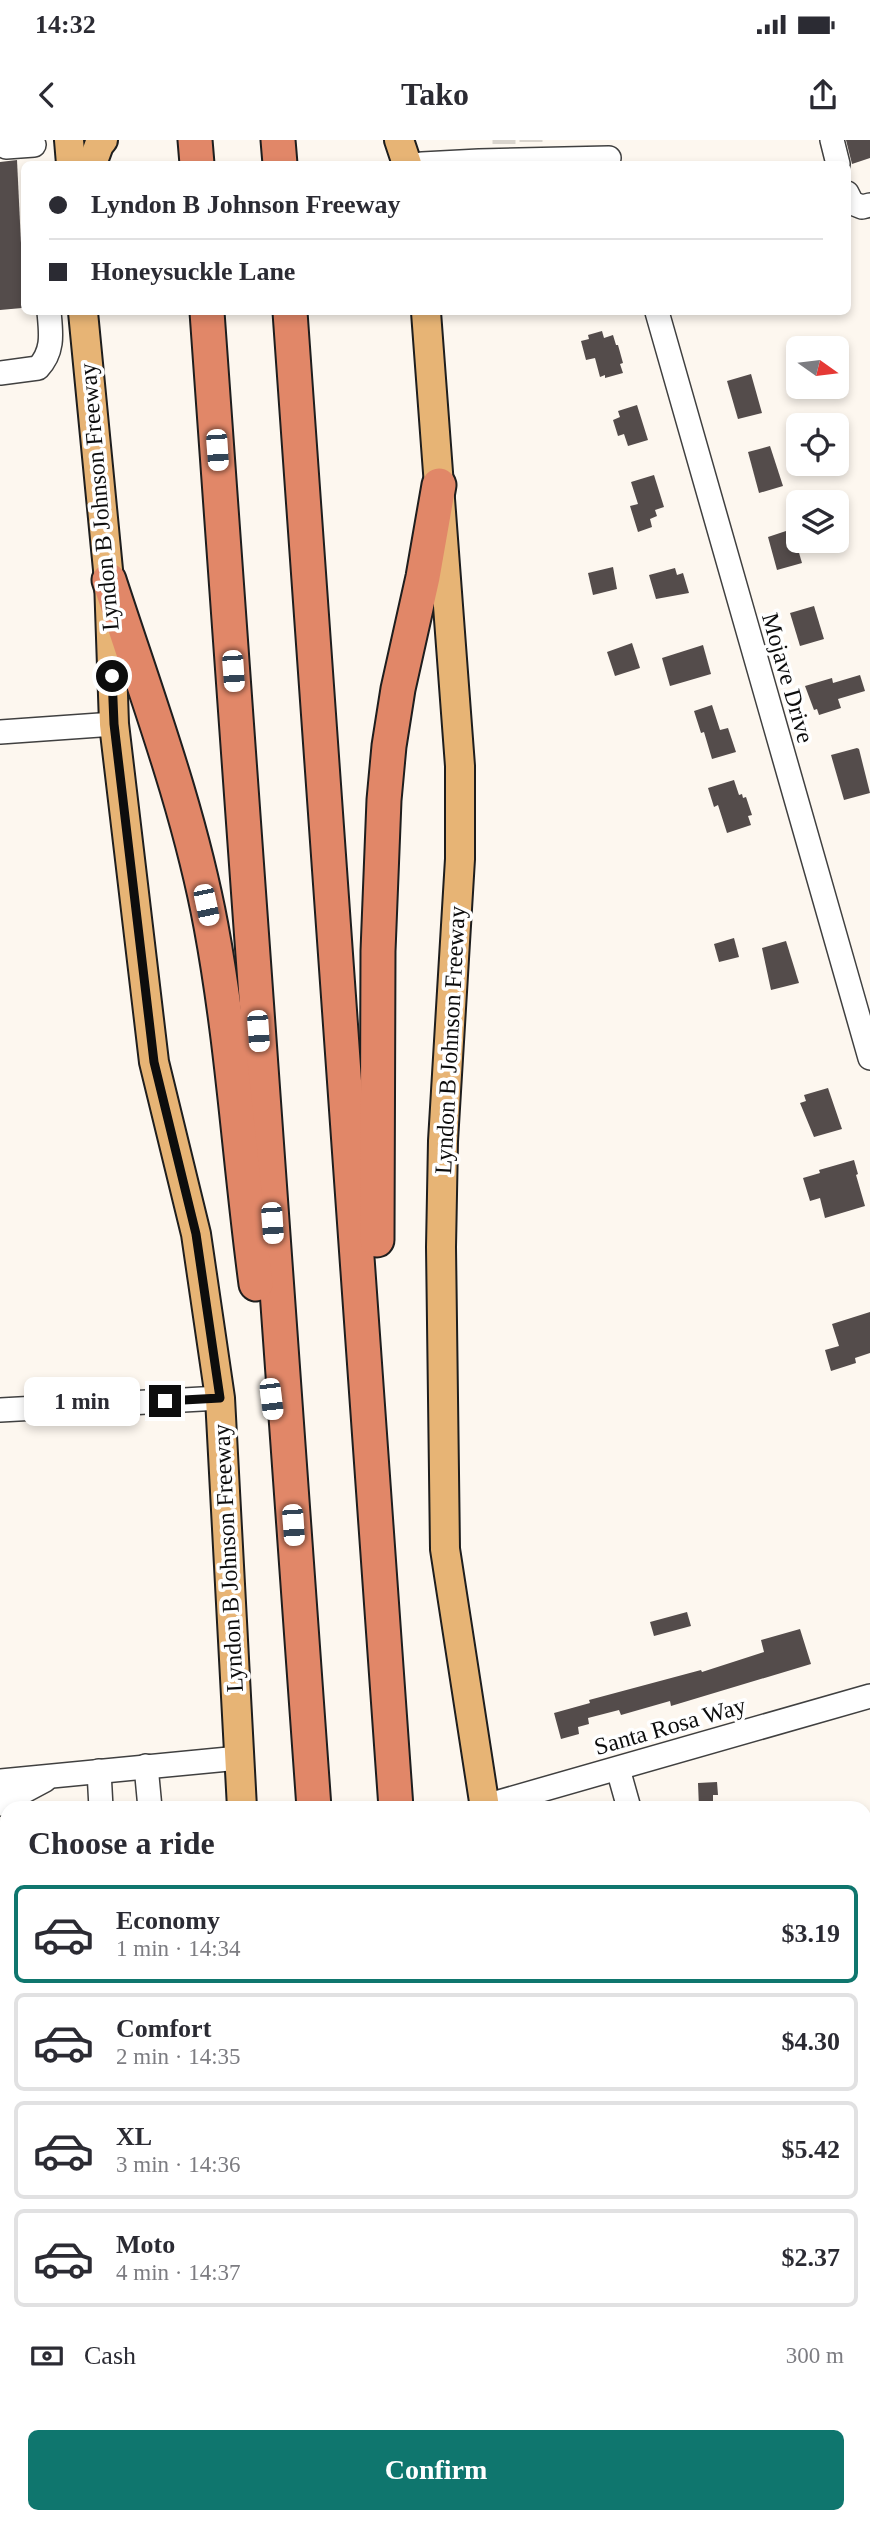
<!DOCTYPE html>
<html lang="en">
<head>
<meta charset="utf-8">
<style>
  :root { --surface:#fff; --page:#f7f7f7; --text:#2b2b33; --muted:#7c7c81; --line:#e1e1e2; --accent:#0f766e }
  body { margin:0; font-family:Georgia,serif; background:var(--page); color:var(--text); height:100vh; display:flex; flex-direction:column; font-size:26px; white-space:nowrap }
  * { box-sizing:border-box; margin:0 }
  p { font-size:23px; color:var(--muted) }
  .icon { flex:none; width:38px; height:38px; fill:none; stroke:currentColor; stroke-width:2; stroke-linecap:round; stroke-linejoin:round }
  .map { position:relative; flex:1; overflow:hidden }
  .panel { position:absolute; left:0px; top:1661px; width:872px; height:723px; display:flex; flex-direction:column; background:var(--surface); border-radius:21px 21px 0 0; box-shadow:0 4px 10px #0003 }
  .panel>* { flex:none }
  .top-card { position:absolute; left:21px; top:21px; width:830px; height:154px; border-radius:10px; box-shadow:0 4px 10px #0003; display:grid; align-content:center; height:154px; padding:0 28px; background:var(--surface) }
  .needle { width:46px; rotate:104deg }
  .tools { position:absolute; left:786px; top:196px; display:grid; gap:14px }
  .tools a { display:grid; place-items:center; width:63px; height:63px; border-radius:10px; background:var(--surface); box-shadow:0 4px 10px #0003; font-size:35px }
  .end { position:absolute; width:32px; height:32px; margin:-16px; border:9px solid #0d0d0d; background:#fff; box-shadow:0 0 0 4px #fff }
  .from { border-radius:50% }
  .bubble { position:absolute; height:49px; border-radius:10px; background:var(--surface); box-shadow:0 4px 10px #0003; font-size:23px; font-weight:700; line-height:49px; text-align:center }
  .car { position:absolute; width:21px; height:42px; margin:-21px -10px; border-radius:9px; box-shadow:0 0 5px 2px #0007; background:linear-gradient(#fff 24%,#345 0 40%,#fff 0 76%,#345 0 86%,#fff 0) }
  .top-card b { display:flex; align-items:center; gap:24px; height:66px; font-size:26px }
  .top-card b+b { border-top:2px solid var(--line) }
  .top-card i { width:18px; height:18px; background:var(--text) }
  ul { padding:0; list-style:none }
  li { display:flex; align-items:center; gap:21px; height:98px; margin:0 14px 10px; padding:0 14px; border:4px solid var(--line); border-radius:10px }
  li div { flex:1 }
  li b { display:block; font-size:26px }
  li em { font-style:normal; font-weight:700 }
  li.selected { border-color:var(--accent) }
  li>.icon { width:63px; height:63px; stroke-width:1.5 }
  h2 { padding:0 28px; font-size:32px; line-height:84px }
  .pay { display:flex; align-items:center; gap:18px; height:77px; padding:0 28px; font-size:26px }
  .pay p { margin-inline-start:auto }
  .button { display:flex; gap:14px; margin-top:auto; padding:14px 28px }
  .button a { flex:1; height:80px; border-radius:10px; background:var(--accent); color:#fff; font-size:28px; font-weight:700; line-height:80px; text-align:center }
  .status { display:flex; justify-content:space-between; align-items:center; height:49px; padding:0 35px; background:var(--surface); direction:ltr }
  .status svg { height:19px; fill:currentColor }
  header { display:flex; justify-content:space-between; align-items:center; height:91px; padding:0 28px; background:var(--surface); font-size:32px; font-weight:700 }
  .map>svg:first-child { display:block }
</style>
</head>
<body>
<div class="status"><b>14:32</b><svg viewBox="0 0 49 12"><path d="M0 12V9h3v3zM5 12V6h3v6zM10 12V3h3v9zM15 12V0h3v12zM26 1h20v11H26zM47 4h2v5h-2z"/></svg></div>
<header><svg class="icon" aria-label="back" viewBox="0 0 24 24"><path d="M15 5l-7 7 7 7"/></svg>Tako<svg class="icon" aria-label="share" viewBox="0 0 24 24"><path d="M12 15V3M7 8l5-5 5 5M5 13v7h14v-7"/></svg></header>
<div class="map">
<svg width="870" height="2383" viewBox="0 0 870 2383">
  <rect width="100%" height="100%" fill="#fdf7ef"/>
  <polygon fill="#e8e2eb" points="7,2015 7,2376 236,2376 237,2383 0,2383 0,2017"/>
  <g fill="#544c4b">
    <polygon points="846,0 870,0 870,18 852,24"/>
    <polygon points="17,20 24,166 22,168 0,170 0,22"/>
    <polygon points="602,191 604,198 613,195 616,205 618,205 623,223 620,224 623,233 605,238 605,235 600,237 595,218 586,220 581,201 589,199 588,195"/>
    <polygon points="751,234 762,273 738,279 727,241"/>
    <polygon points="637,265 648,300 628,306 624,294 618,296 613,280 620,277 618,271"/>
    <polygon points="770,306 783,346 759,353 748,312"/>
    <polygon points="654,335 664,367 655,370 657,376 650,379 652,387 638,392 630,366 638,364 631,342"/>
    <polygon points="792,389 802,423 777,430 768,397"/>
    <polygon points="613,427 617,449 593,455 588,433"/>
    <polygon points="675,428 677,435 683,433 689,453 656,459 649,435"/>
    <polygon points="814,466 824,499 800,506 790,473"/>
    <polygon points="632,503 640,528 615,536 607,512"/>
    <polygon points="703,505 711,534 670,546 662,518"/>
    <polygon points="860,535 865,551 838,559 841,568 819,575 817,569 814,570 805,546 832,538 833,543"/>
    <polygon points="712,565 720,590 728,588 736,612 712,619 704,592 701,593 694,571"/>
    <polygon points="857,608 859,609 870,653 844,660 831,615"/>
    <polygon points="734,640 739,655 742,654 743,658 746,657 752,675 748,676 751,685 727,693 718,665 714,667 708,648"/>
    <polygon points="734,798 739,817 719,822 714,804"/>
    <polygon points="786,801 799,843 771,850 762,808"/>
    <polygon points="828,948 842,989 814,997 800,963 806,961 804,955"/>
    <polygon points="854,1020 858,1034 856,1035 865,1066 825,1078 820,1058 810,1061 803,1038 820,1033 819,1030"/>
    <polygon points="870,1172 870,1213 855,1218 856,1223 831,1231 825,1210 839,1206 832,1184"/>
    <polygon points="687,1472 691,1486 654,1496 650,1482"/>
    <polygon points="800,1489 811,1524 671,1566 670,1561 621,1575 619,1570 588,1578 589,1584 578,1587 579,1594 561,1599 554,1573 590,1563 589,1560 701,1530 702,1532 764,1512 761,1500"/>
    <polygon points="717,1642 718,1655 713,1655 713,1668 699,1668 698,1643"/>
  </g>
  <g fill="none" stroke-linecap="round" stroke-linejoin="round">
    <g stroke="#d9d4cd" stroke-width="23" stroke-dasharray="23 11" stroke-linecap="butt">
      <polyline points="504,0 504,4"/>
      <polyline points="531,0 531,2"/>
    </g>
    <g stroke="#404040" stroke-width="26">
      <g id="minor">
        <polyline points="832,0 838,24"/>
        <polyline points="6,7 34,5"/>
        <polyline points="422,24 479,21 609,18"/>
        <polyline points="847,53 852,63 862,67 870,65"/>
        <polyline points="657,172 870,918"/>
        <path d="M 0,233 L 38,228 C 54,211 51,193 49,172"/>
        <polyline points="0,592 114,584"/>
        <polyline points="0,1270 220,1258"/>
        <polyline points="146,1626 150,1668"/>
        <polyline points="618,1629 629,1668"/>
        <polyline points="99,1631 101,1668"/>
        <polyline points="0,1641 239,1618"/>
        <polyline points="0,1664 45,1640"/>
        <polyline points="485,1666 870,1556"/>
        <polyline points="0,1868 7,1867"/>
        <polyline points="864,1940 870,1938"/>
        <polyline points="0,2124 7,2126"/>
        <polyline points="864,2276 870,2275"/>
        <polyline points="0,2341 7,2311"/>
        <polyline points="837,2376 839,2383"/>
      </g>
    </g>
    <g stroke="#1e1e1e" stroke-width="32">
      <g id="major">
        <polyline points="69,0 71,24"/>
        <polyline points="399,0 407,24"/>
        <polyline points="92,24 99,5 103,0"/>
        <polyline points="83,172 109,440 114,584 154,922 196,1094 220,1258 242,1668"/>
        <polyline points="426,172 460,626 460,719 443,1001 441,1107 445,1409 485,1668"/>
        <polyline points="291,2376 292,2383"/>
        <polyline points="525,2376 526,2383"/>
      </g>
    </g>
    <g stroke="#1e1e1e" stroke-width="37">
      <g id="highway">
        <polyline points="195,0 197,24"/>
        <polyline points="278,0 280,24"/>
        <polyline points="207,172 314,1668"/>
        <polyline points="290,172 396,1668"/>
        <path d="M 109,440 C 146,554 189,668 211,786 C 233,904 240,1025 256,1144"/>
        <polyline points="377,1100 378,811 384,660 389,606 398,549 423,437 439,345"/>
        <polyline points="364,2376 365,2383"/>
        <polyline points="447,2376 447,2383"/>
      </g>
    </g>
    <use href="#minor" stroke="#fff" stroke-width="23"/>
    <use href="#major" stroke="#e7b475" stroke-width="28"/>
    <use href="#highway" stroke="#e18768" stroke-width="33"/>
  </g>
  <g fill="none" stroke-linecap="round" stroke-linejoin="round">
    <polyline stroke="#0d0d0d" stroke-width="9" points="112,536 114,584 154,922 196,1094 220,1258 165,1261"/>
  </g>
  <g text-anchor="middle" stroke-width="7" stroke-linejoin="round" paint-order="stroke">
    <g font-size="24" fill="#0d0d0d" stroke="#fff">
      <text transform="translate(99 357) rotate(-95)" y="8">Lyndon B Johnson Freeway</text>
      <text transform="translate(788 538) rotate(74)" y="8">Mojave Drive</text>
      <text transform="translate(450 900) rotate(-87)" y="8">Lyndon B Johnson Freeway</text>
      <text transform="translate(228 1418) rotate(-93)" y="8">Lyndon B Johnson Freeway</text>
      <text transform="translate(670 1586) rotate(-16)" y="8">Santa Rosa Way</text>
    </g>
  </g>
</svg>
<div class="tools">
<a><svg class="needle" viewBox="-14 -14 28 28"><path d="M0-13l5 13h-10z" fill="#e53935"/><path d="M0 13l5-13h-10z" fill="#7c7c81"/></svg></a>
<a><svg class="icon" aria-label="locate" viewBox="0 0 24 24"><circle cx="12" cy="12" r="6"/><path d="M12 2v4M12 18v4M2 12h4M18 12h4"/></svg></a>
<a><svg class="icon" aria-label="layers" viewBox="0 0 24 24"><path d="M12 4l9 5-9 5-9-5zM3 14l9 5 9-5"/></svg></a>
</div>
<i class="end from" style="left:112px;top:536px"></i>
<i class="end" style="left:165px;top:1261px"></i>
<div class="bubble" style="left:24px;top:1237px;width:116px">1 min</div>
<i class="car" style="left:217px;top:310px;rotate:176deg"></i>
<i class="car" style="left:233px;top:531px;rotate:176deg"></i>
<i class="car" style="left:206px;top:765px;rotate:168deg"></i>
<i class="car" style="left:258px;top:891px;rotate:176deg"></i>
<i class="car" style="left:272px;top:1083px;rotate:176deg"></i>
<i class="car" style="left:271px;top:1259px;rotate:173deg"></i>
<i class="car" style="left:293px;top:1385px;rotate:176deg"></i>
<div class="top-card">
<b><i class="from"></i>Lyndon B Johnson Freeway</b>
<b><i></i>Honeysuckle Lane</b>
</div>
<section class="panel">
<h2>Choose a ride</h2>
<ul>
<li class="selected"><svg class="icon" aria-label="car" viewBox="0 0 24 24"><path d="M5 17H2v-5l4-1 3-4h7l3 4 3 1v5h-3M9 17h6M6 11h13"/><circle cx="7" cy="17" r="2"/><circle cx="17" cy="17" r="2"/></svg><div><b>Economy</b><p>1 min · 14:34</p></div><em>$3.19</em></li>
<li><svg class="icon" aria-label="car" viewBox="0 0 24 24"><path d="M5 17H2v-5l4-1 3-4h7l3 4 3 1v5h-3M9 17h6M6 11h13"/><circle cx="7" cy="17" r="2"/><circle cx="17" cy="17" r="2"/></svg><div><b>Comfort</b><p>2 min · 14:35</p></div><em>$4.30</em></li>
<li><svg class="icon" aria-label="car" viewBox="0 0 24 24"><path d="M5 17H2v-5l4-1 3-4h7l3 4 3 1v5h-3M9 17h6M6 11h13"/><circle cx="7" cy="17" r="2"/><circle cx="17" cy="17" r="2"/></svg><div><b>XL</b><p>3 min · 14:36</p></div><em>$5.42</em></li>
<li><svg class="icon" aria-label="car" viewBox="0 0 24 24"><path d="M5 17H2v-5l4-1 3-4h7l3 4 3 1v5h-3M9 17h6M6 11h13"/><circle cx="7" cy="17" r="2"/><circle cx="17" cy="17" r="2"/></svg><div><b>Moto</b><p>4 min · 14:37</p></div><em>$2.37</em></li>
</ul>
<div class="pay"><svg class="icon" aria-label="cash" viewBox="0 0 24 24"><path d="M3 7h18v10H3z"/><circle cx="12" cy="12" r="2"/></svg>Cash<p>300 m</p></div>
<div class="button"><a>Confirm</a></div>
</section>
</div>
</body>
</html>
